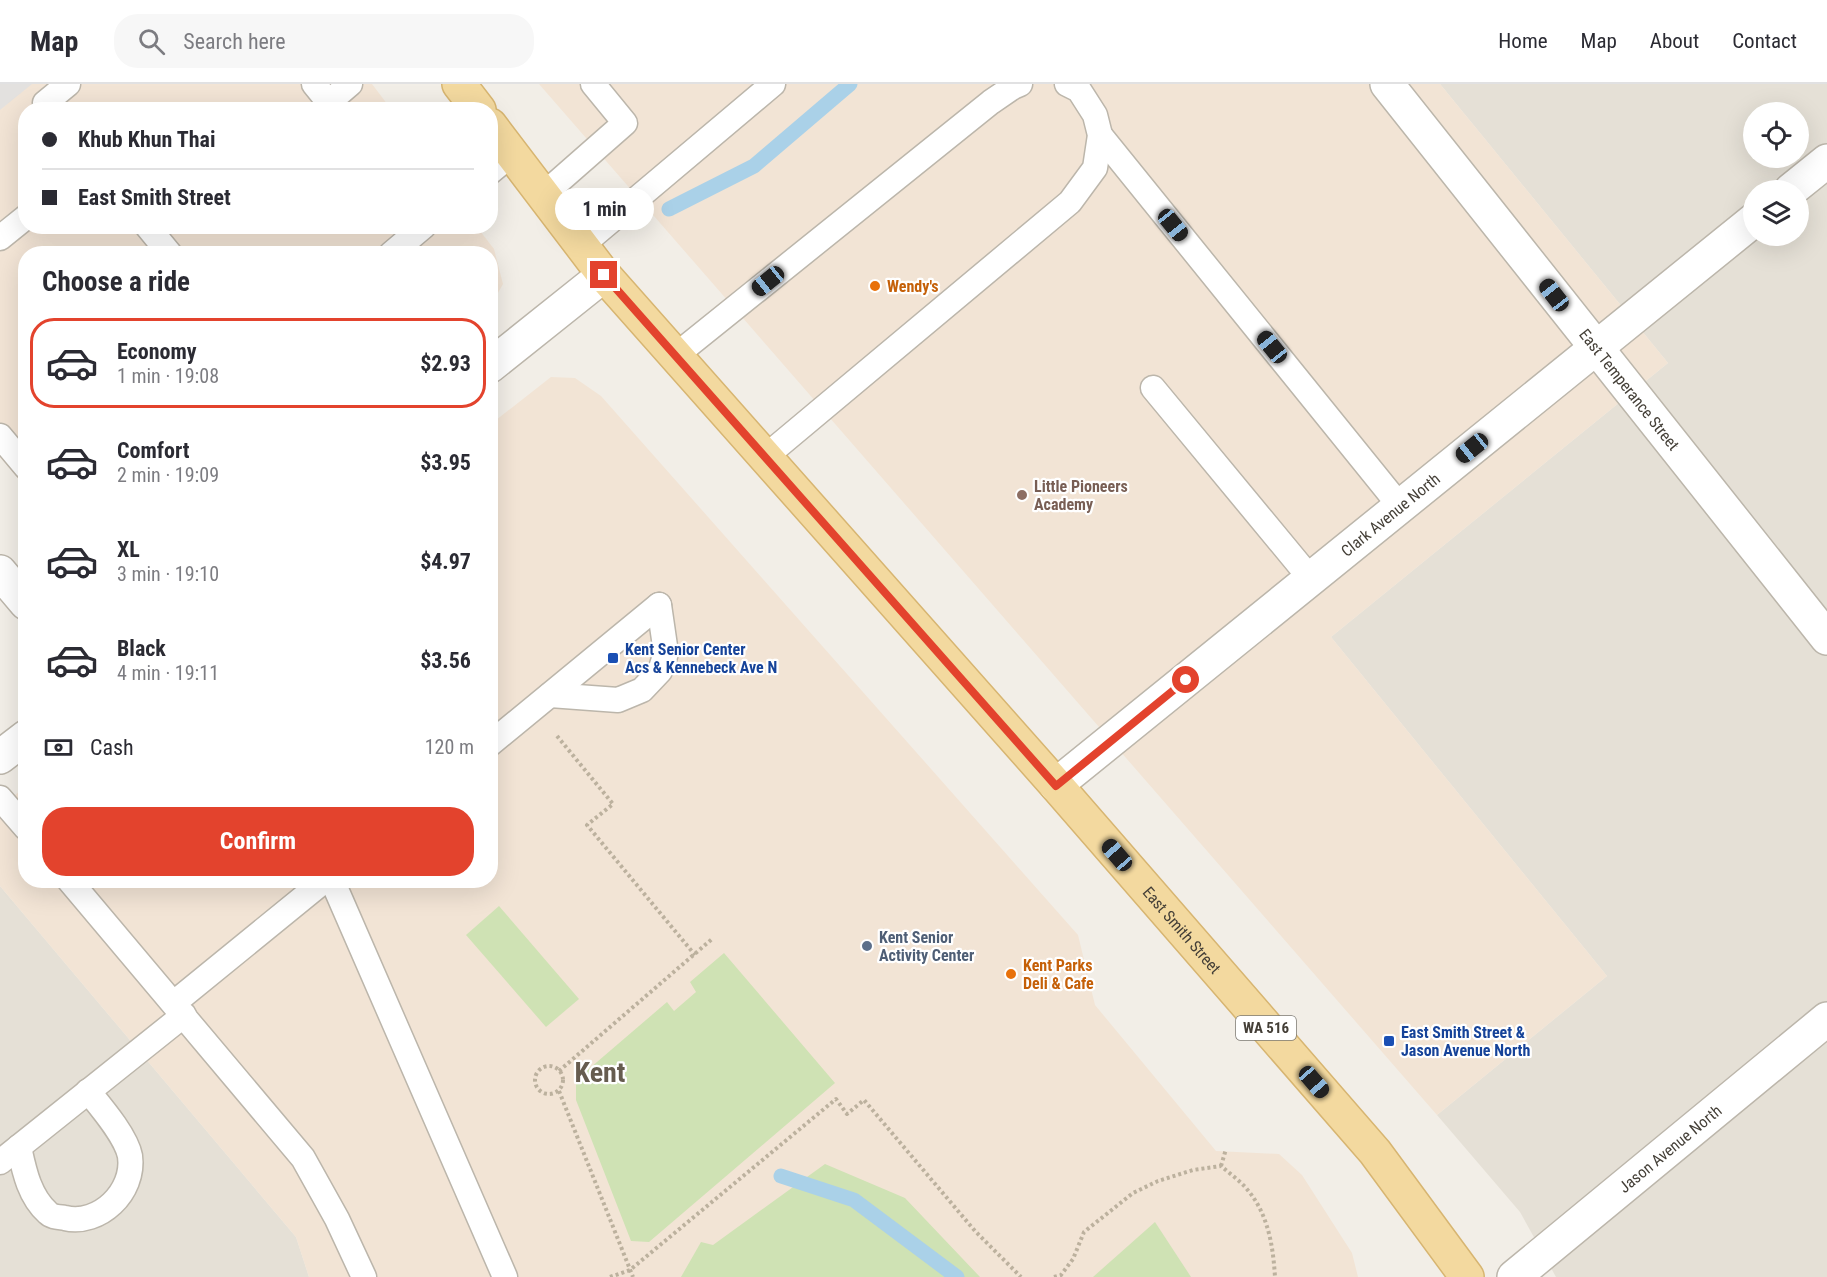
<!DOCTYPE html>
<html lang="en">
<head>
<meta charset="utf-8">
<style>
  :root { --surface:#fff; --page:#f7f7f7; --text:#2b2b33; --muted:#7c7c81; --line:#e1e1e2; --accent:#e3432d }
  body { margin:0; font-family:"Roboto Condensed",sans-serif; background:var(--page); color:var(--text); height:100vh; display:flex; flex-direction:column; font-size:22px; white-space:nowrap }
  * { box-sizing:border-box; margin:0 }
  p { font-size:20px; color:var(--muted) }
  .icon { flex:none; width:33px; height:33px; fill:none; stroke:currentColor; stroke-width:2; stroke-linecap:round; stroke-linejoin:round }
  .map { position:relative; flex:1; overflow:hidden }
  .side { position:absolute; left:18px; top:162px; width:480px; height:642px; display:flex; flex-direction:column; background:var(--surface); border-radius:24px; box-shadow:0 6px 24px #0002 }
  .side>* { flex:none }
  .guide { position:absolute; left:18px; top:18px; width:480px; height:132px; border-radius:24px; box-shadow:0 6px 24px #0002; display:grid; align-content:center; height:132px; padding:0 24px; background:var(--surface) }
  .controls { position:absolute; left:1743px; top:18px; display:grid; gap:12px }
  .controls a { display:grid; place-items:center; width:66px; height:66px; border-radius:50%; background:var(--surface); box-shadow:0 6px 24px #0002; font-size:30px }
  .end { position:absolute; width:27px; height:27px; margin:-14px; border:8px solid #e3432d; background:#fff; box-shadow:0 0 0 3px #fff }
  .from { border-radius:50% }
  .bubble { position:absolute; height:42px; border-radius:21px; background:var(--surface); box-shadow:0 6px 24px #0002; font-size:20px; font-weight:700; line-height:42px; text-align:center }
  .car { position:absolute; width:18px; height:36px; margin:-18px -9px; border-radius:8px; box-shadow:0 0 4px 2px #0007; background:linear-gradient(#222 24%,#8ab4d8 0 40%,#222 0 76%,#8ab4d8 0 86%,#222 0) }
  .guide b { display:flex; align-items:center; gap:21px; height:57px; font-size:22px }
  .guide b+b { border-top:2px solid var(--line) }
  .guide i { width:15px; height:15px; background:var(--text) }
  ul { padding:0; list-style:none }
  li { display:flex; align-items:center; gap:18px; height:90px; margin:0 12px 9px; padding:0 12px; border:3px solid transparent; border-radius:24px }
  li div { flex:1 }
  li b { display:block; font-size:22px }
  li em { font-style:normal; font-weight:700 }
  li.on { border-color:var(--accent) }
  li>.icon { width:54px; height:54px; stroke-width:1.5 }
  h2 { padding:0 24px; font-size:27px; line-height:72px }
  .pay { display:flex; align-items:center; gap:15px; height:66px; padding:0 24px; font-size:22px }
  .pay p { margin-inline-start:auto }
  .button { display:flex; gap:12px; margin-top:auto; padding:12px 24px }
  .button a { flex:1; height:69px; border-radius:24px; background:var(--accent); color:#fff; font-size:24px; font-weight:700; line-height:69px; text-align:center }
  header { display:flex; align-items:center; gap:36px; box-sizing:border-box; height:84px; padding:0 30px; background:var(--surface); border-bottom:2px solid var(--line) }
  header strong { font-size:28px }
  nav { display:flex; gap:33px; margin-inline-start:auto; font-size:21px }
  .search { width:420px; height:54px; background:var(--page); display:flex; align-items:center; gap:15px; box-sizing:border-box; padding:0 21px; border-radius:24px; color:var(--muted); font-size:22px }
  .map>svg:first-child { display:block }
</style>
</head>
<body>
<header>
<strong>Map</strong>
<div class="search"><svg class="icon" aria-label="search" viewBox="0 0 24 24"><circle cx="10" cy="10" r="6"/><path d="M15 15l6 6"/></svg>Search here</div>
<nav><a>Home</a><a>Map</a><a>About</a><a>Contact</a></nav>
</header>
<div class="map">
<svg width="1827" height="1193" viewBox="0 0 1827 1193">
  <rect width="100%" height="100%" fill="#f2eee7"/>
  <g fill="#e5e0d6" fill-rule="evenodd">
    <path d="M 1440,0 L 1827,0 L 1827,1193 L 1556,1193 L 1520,1128 L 1437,1031 L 1607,892 L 1331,553 L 1668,279 ZM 1754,28 L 1798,28 L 1798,74 L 1754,74 ZM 1754,106 L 1798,106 L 1798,152 L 1754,152 Z"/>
    <polygon points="0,802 296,1153 309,1193 0,1193"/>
  </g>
  <g fill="#f2e4d5">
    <polygon points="0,0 372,0 391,25 26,26 26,142 477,143 494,165 503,200 491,221 490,170 26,170 25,403 0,373"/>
    <polygon points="539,0 1440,0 1668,279 1331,553 1607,892 1437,1031"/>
    <polygon points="551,293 575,294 601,312 1078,851 1095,921 1216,1067 1279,1070 1302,1091 1352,1169 1358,1193 309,1193 296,1153 0,802 0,723 25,703 26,796 490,796 491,340"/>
  </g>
  <g fill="#cfe2b4">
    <polygon points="499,822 579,915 546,943 466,851"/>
    <polygon points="724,869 835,999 649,1158 631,1157 576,1016 576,996 667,918 674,927 696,908 690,898"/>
    <polygon points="825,1080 905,1114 980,1193 681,1193 701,1158 713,1161"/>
    <polygon points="1155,1138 1191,1193 1093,1193"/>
  </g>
  <polygon fill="#e3e1df" points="0,0 32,0 0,26"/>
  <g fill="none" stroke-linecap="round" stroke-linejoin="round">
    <g stroke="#aad1e8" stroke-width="15">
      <polyline points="669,125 754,82 850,0"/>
      <polyline points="781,1092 854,1116 957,1193"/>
    </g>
    <g stroke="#bcb6ab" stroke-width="27">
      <g id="service">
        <polyline points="314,0 335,26"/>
        <polyline points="329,18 350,0"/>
        <polyline points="50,26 45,19 68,0"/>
        <polyline points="1100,51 1400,422"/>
        <polyline points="490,88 513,69"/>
        <polyline points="543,111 625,39 593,0"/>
        <polyline points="147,142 170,170"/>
        <polyline points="0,154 26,133"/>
        <polyline points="582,161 773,0"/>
        <polyline points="391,170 424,142"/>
        <polyline points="675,272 991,18 1013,3 1020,0"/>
        <polyline points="1153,304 1311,495"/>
        <polyline points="0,352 26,383"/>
        <polyline points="765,373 1070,118 1095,84 1100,51 1095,31 1079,6 1067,0"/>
        <polyline points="550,611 618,616 642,606 660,587 666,569 659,521"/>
        <polyline points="490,660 659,521"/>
        <polyline points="0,714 26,744"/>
        <polyline points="69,796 303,1074 337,1135 364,1193"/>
        <polyline points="332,796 505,1193"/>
        <polyline points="174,919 325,796"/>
        <path d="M 19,1063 C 24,1086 29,1112 48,1129 C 52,1133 59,1133 65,1134 C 99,1142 135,1108 130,1072 C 126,1052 101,1023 88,1007"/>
        <polyline points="0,1078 184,931"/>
      </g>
    </g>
    <g stroke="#bcb6ab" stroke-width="36">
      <g id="minor">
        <path id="s1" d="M 1387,0 L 1827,554"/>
        <polyline points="1791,106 1827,77"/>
        <polyline points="490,282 604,191"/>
        <polyline points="0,488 26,519"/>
        <polyline points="0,673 26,653"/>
        <path id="s2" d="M 1056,701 L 1754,136"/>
        <path id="s3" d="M 1514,1193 L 1827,935"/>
      </g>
    </g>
    <g stroke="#d7b571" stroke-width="36">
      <g id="primary">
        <polyline points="459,0 479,26"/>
        <path id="s4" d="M 490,41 L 604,191 L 1056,701 L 1375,1068 L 1467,1193"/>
      </g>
    </g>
    <g stroke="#bcb19e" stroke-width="4" stroke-dasharray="3 3" stroke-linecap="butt">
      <polyline points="557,652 613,720 587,741 695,871"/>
      <circle cx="549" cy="996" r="14"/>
      <polyline points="559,987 712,855"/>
      <polyline points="559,1007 633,1193"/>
      <polyline points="1221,1082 1226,1065"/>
      <polyline points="610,1193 630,1186 836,1015 847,1030 864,1016 975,1147 1021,1193"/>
      <path d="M 1054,1193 L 1061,1191 L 1073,1175 L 1084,1148 L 1133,1109 L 1158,1097 L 1193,1086 L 1221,1082 C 1229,1089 1239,1096 1246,1104 C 1268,1129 1273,1161 1275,1193"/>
    </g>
    <use href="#service" stroke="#fff" stroke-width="24"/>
    <use href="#minor" stroke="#fff" stroke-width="33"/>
    <use href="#primary" stroke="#f3d99f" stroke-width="33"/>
  </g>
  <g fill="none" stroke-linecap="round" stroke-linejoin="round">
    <polyline stroke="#e3432d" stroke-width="8" points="604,191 1056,702 1186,596"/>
  </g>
  <g fill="#e8710a" stroke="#fff" stroke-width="2">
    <circle cx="875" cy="202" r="6"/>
    <circle cx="1011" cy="890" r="6"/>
  </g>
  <circle fill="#8d6e63" stroke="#fff" stroke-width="2" cx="1022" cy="411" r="6"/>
  <g fill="#1a4fb4" stroke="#fff" stroke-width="2">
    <rect x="607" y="568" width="12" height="12" rx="3"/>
    <rect x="1383" y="951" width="12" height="12" rx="3"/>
  </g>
  <circle fill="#5c6f8a" stroke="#fff" stroke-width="2" cx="867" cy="862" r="6"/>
  <g text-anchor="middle" stroke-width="4.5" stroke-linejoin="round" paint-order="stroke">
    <rect fill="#fff" stroke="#7c7973" stroke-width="1.5" x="1236" y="932" width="60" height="24" rx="4.5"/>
    <g font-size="15" font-weight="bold" fill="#443f37">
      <text x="1266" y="949">WA 516</text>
    </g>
    <g font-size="16" font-weight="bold" fill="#c56008" stroke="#fff" text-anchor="start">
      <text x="887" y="208">Wendy's</text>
      <text x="1023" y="887">Kent Parks<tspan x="1023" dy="18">Deli &amp; Cafe</tspan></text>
    </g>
    <g font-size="16" fill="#443f37" stroke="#fff">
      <text dy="6" stroke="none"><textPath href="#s1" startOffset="390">East Temperance Street</textPath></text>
      <text dy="6" stroke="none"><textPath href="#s2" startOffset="430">Clark Avenue North</textPath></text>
      <text dy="6" stroke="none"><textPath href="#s4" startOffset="1062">East Smith Street</textPath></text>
      <text dy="6" stroke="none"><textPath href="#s3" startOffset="202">Jason Avenue North</textPath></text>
    </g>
    <g font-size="16" font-weight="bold" fill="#785e54" stroke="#fff" text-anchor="start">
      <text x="1034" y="408">Little Pioneers<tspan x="1034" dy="18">Academy</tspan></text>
    </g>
    <g font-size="16" font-weight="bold" fill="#164399" stroke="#fff" text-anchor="start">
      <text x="625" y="571">Kent Senior Center<tspan x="625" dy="18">Acs &amp; Kennebeck Ave N</tspan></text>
      <text x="1401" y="954">East Smith Street &amp;<tspan x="1401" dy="18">Jason Avenue North</tspan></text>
    </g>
    <g font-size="16" font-weight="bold" fill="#4e5e75" stroke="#fff" text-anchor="start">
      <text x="879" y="859">Kent Senior<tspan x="879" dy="18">Activity Center</tspan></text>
    </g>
    <g font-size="28" font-weight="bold" fill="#665c4f" stroke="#fff">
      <text x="600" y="998">Kent</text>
    </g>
  </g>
</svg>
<div class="controls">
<a><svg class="icon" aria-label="locate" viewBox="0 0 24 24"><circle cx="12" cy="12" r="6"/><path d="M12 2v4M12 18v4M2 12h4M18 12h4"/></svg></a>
<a><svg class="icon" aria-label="layers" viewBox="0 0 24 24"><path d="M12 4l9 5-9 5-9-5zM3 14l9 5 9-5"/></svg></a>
</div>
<i class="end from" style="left:1186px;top:596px"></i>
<i class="end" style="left:604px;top:191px"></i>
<div class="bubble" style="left:555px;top:104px;width:99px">1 min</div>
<i class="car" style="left:1173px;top:141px;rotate:141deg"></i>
<i class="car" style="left:768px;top:197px;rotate:231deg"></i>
<i class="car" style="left:1554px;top:211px;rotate:322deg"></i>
<i class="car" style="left:1272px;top:263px;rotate:321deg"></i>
<i class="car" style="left:1472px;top:364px;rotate:231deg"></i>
<i class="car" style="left:1117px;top:771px;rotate:319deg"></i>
<i class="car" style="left:1314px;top:998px;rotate:139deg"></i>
<div class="guide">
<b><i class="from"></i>Khub Khun Thai</b>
<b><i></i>East Smith Street</b>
</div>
<section class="side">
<h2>Choose a ride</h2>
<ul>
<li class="on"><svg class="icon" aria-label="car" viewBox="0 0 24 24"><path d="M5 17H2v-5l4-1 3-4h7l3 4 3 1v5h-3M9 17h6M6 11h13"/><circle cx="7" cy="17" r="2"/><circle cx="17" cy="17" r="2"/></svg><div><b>Economy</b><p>1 min · 19:08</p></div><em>$2.93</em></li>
<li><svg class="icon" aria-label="car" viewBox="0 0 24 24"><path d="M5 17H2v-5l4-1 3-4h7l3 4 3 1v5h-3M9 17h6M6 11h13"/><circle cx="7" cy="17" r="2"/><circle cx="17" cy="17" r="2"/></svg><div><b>Comfort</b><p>2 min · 19:09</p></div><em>$3.95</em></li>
<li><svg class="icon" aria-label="car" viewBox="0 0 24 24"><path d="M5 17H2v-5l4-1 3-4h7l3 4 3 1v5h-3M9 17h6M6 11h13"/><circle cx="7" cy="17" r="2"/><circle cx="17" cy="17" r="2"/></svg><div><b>XL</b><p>3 min · 19:10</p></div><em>$4.97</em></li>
<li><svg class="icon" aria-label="car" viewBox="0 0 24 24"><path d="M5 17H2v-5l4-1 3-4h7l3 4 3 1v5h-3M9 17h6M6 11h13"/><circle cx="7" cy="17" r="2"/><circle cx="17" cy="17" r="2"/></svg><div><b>Black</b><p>4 min · 19:11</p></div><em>$3.56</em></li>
</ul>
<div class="pay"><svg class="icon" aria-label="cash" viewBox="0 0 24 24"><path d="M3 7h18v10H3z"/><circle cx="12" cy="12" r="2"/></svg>Cash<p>120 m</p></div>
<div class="button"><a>Confirm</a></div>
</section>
</div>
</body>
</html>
